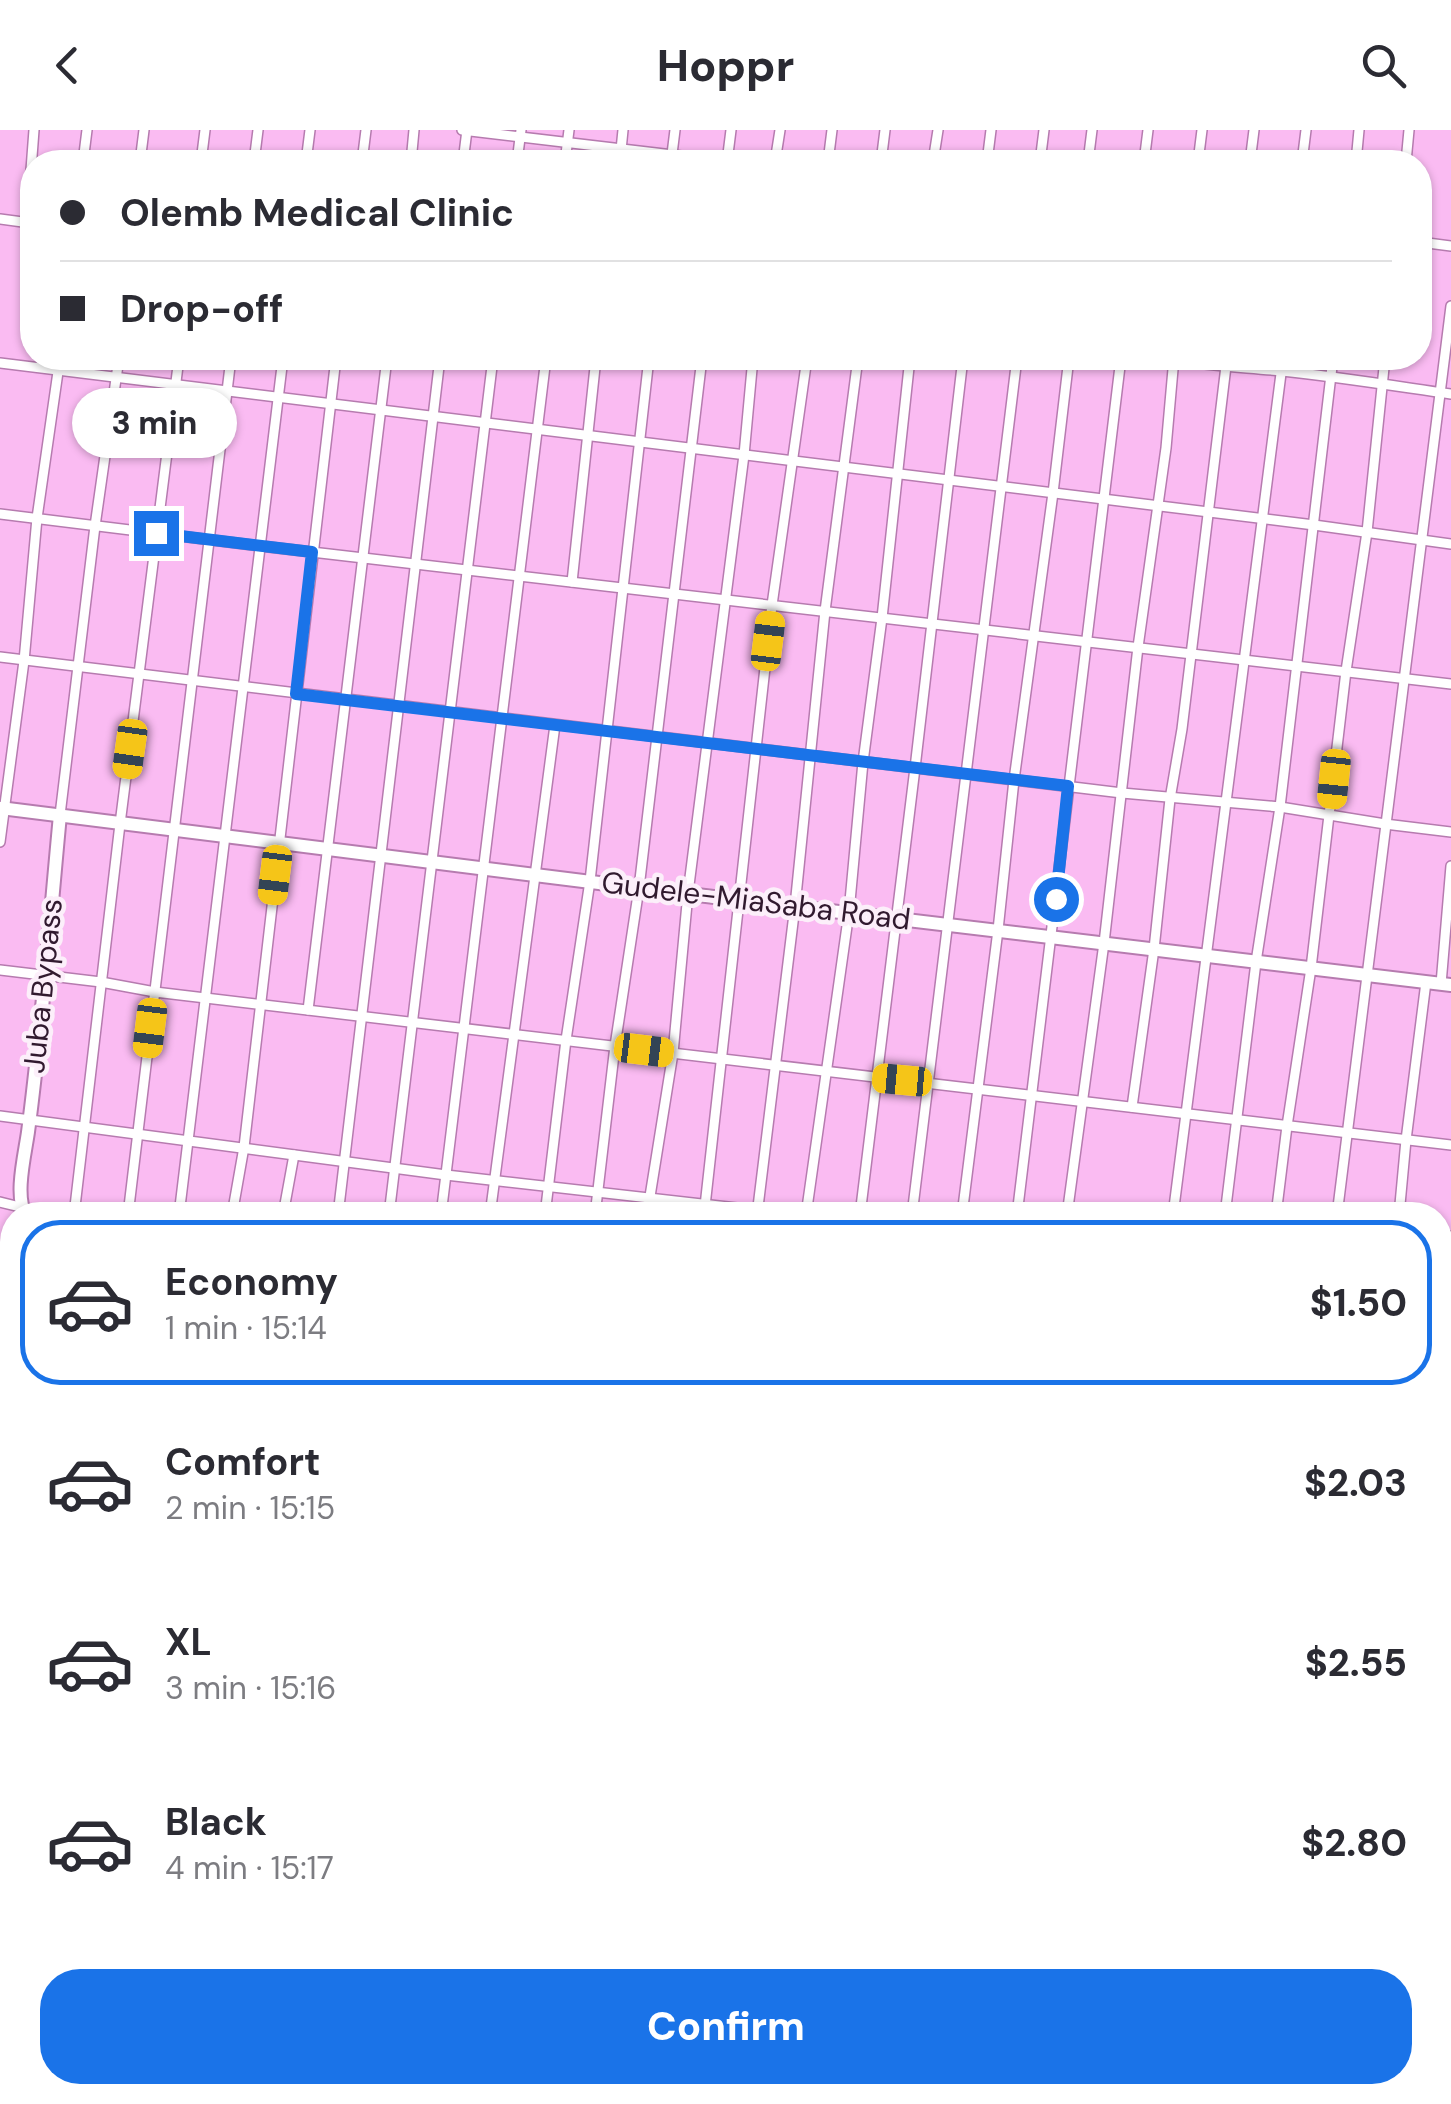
<!DOCTYPE html>
<html lang="en">
<head>
<meta charset="utf-8">
<style>
  :root { --surface:#fff; --page:#f7f7f7; --text:#2b2b33; --muted:#7c7c81; --line:#e1e1e2; --accent:#1a73e8 }
  body { margin:0; font-family:"DM Sans",sans-serif; background:var(--page); color:var(--text); height:100vh; display:flex; flex-direction:column; font-size:38px; white-space:nowrap }
  * { box-sizing:border-box; margin:0 }
  p { font-size:32px; color:var(--muted) }
  .icon { flex:none; width:55px; height:55px; fill:none; stroke:currentColor; stroke-width:2; stroke-linecap:round; stroke-linejoin:round }
  .map { position:relative; flex:1; overflow:hidden }
  .panel { position:absolute; left:0px; top:1072px; width:1452px; height:902px; display:flex; flex-direction:column; background:var(--surface); border-radius:40px 40px 0 0; box-shadow:0 2px 8px #0004 }
  .panel>* { flex:none }
  .top-card { position:absolute; left:20px; top:20px; width:1412px; height:220px; border-radius:40px; box-shadow:0 2px 8px #0004; display:grid; align-content:center; height:220px; padding:0 40px; background:var(--surface) }
  .end { position:absolute; width:45px; height:45px; margin:-22px; border:12px solid #1a73e8; background:#fff; box-shadow:0 0 0 5px #fff }
  .from { border-radius:50% }
  .bubble { position:absolute; height:70px; border-radius:35px; background:var(--surface); box-shadow:0 2px 8px #0004; font-size:32px; font-weight:800; line-height:70px; text-align:center }
  .car { position:absolute; width:30px; height:60px; margin:-30px -15px; border-radius:12px; box-shadow:0 0 8px 2px #0007; background:linear-gradient(#f5c518 24%,#345 0 40%,#f5c518 0 76%,#345 0 86%,#f5c518 0) }
  .top-card b { display:flex; align-items:center; gap:35px; height:95px; font-size:38px }
  .top-card b+b { border-top:2px solid var(--line) }
  .top-card i { width:25px; height:25px; background:var(--text) }
  ul { padding:18px 0 0; list-style:none }
  li { display:flex; align-items:center; gap:30px; height:165px; margin:0 20px 15px; padding:0 20px; border:5px solid transparent; border-radius:40px }
  li div { flex:1 }
  li b { display:block; font-size:38px }
  li em { font-style:normal; font-weight:800 }
  li.selected { border-color:var(--accent) }
  li>.icon { width:90px; height:90px; stroke-width:1.5 }
  .primary-button { display:flex; gap:20px; margin-top:auto; padding:20px 40px }
  .primary-button a { flex:1; height:115px; border-radius:40px; background:var(--accent); color:#fff; font-size:40px; font-weight:800; line-height:115px; text-align:center }
  header { display:flex; justify-content:space-between; align-items:center; height:130px; padding:0 40px; background:var(--surface); font-size:45px; font-weight:800 }
  .map>svg:first-child { display:block }
</style>
</head>
<body>
<header><svg class="icon" aria-label="back" viewBox="0 0 24 24"><path d="M15 5l-7 7 7 7"/></svg>Hoppr<svg class="icon" aria-label="search" viewBox="0 0 24 24"><circle cx="10" cy="10" r="6"/><path d="M15 15l6 6"/></svg></header>
<div class="map">
<svg width="1451" height="1974" viewBox="0 0 1451 1974">
  <rect width="100%" height="100%" fill="#fabbf2"/>
  <g fill="none" stroke-linecap="round" stroke-linejoin="round">
    <g stroke="#b67baf" stroke-width="12">
      <g id="street">
        <polyline points="462,0 732,32"/>
        <polyline points="621,20 623,0"/>
        <polyline points="83,32 87,0"/>
        <polyline points="140,32 144,0"/>
        <polyline points="201,32 205,0"/>
        <polyline points="254,32 258,0"/>
        <polyline points="306,32 310,0"/>
        <polyline points="362,32 366,0"/>
        <polyline points="411,32 414,0"/>
        <polyline points="463,32 467,0"/>
        <polyline points="517,32 521,0"/>
        <polyline points="565,32 569,0"/>
        <polyline points="671,32 675,0"/>
        <polyline points="727,32 731,0"/>
        <polyline points="775,32 780,0"/>
        <polyline points="828,32 832,0"/>
        <polyline points="881,32 885,0"/>
        <polyline points="933,32 938,0"/>
        <polyline points="987,32 991,0"/>
        <polyline points="1040,32 1044,0"/>
        <polyline points="1088,32 1092,0"/>
        <polyline points="1144,32 1148,0"/>
        <polyline points="1198,32 1202,0"/>
        <polyline points="1250,32 1254,0"/>
        <polyline points="1302,32 1306,0"/>
        <polyline points="1356,32 1359,0"/>
        <polyline points="1406,32 1409,0"/>
        <polyline points="0,89 30,93"/>
        <polyline points="27,93 34,0"/>
        <polyline points="1420,112 1451,116"/>
        <path d="M 1159,228 C 1200,235 1241,237 1282,241 C 1339,247 1395,256 1451,264"/>
        <polyline points="0,233 1314,395 1451,414"/>
        <polyline points="0,384 260,416 1451,554"/>
        <polyline points="572,452 596,228"/>
        <polyline points="0,527 1122,663 1280,677 1385,694 1451,702"/>
        <polyline points="60,685 95,396 119,228"/>
        <polyline points="0,712 24,531 37,388 60,228"/>
        <polyline points="0,840 101,852 155,862 1451,1015"/>
        <polyline points="1441,854 1451,736"/>
        <polyline points="308,880 387,228"/>
        <polyline points="1132,977 1154,819 1170,669 1182,599 1227,228"/>
        <polyline points="0,986 446,1045 800,1085"/>
        <polyline points="0,1072 20,1077"/>
        <polyline points="74,1085 120,694 179,228"/>
        <polyline points="128,1085 231,228"/>
        <polyline points="179,1085 283,228"/>
        <polyline points="232,1085 244,1017 336,228"/>
        <polyline points="283,1085 294,1025"/>
        <polyline points="338,1085 440,228"/>
        <polyline points="389,1085 493,228"/>
        <polyline points="441,1085 546,228"/>
        <polyline points="490,1085 555,595"/>
        <polyline points="545,1085 566,910 590,751 649,228"/>
        <polyline points="595,1085 615,916 639,758 702,228"/>
        <polyline points="647,1085 673,923 688,763 744,325 753,228"/>
        <polyline points="704,1085 772,475 807,228"/>
        <polyline points="757,1085 795,776 825,481 858,228"/>
        <polyline points="806,1085 849,782 863,632 882,488 910,228"/>
        <polyline points="860,1085 915,638 963,228"/>
        <polyline points="912,1085 1017,228"/>
        <polyline points="962,1085 998,800 1014,650 1053,363 1069,228"/>
        <polyline points="1017,1085 1121,228"/>
        <polyline points="1067,1085 1104,813 1138,517 1166,318 1174,228"/>
        <polyline points="1173,1085 1283,228"/>
        <polyline points="1225,1085 1256,832 1280,677 1333,228"/>
        <polyline points="1276,1085 1287,996 1311,838 1346,541 1367,402 1385,228"/>
        <polyline points="1337,1085 1451,176"/>
        <polyline points="1399,1085 1406,1010 1426,852"/>
        <polyline points="0,1145 12,1142"/>
        <polyline points="1440,1215 1451,1106"/>
        <polyline points="0,1295 12,1293"/>
        <polyline points="1440,1312 1451,1313"/>
        <polyline points="0,1344 12,1419"/>
        <polyline points="0,1450 12,1449"/>
        <polyline points="1440,1452 1451,1453"/>
        <polyline points="0,1596 12,1594"/>
        <polyline points="1440,1596 1445,1596 1449,1602 1440,1717 1440,1756 1446,1822 1440,1960"/>
        <polyline points="0,1740 12,1738"/>
        <polyline points="0,1791 12,1870"/>
        <polyline points="0,1886 12,1884"/>
        <polyline points="27,1962 29,1974"/>
        <polyline points="105,1962 106,1974"/>
        <polyline points="176,1962 178,1974"/>
        <polyline points="240,1962 242,1974"/>
        <polyline points="305,1962 307,1974"/>
        <polyline points="379,1962 381,1974"/>
        <polyline points="517,1962 519,1974"/>
        <polyline points="592,1962 594,1974"/>
        <polyline points="661,1962 663,1974"/>
        <polyline points="726,1962 728,1974"/>
        <polyline points="789,1962 791,1974"/>
        <polyline points="860,1962 862,1974"/>
        <polyline points="930,1962 933,1974"/>
        <polyline points="1015,1969 1066,1972"/>
        <polyline points="1118,1974 1120,1962"/>
        <polyline points="1170,1974 1172,1962"/>
        <polyline points="1230,1974 1232,1962"/>
        <polyline points="1286,1974 1286,1962"/>
        <polyline points="1333,1974 1334,1962"/>
        <polyline points="1384,1974 1385,1962"/>
      </g>
    </g>
    <g stroke="#b67baf" stroke-width="16">
      <g id="secondary">
        <polyline points="0,678 639,758 1451,855"/>
        <path d="M 26,1085 C 14,1067 25,1024 28,1002 C 42,897 50,790 60,685"/>
        <polyline points="981,1962 986,1974"/>
        <polyline points="421,1974 501,1962"/>
      </g>
    </g>
    <use href="#street" stroke="#fff" stroke-width="9"/>
    <use href="#secondary" stroke="#fff" stroke-width="12"/>
  </g>
  <g fill="none" stroke-linecap="round" stroke-linejoin="round">
    <polyline stroke="#1a73e8" stroke-width="12" points="156,403 312,422 296,564 1068,656 1056,769"/>
  </g>
  <g text-anchor="middle" stroke-width="9" stroke-linejoin="round" paint-order="stroke">
    <g font-size="30" fill="#311a2f" stroke="#fceffa">
      <text transform="translate(756 771) rotate(7)" y="10">Gudele-MiaSaba Road</text>
      <text transform="translate(43 856) rotate(-84)" y="10">Juba Bypass</text>
    </g>
  </g>
</svg>
<i class="end from" style="left:1056px;top:769px"></i>
<i class="end" style="left:156px;top:403px"></i>
<div class="bubble" style="left:72px;top:258px;width:165px">3 min</div>
<i class="car" style="left:768px;top:511px;rotate:7deg"></i>
<i class="car" style="left:130px;top:619px;rotate:188deg"></i>
<i class="car" style="left:1334px;top:649px;rotate:186deg"></i>
<i class="car" style="left:275px;top:745px;rotate:187deg"></i>
<i class="car" style="left:150px;top:898px;rotate:187deg"></i>
<i class="car" style="left:644px;top:920px;rotate:97deg"></i>
<i class="car" style="left:902px;top:950px;rotate:275deg"></i>
<div class="top-card">
<b><i class="from"></i>Olemb Medical Clinic</b>
<b><i></i>Drop-off</b>
</div>
<section class="panel">
<ul>
<li class="selected"><svg class="icon" aria-label="car" viewBox="0 0 24 24"><path d="M5 17H2v-5l4-1 3-4h7l3 4 3 1v5h-3M9 17h6M6 11h13"/><circle cx="7" cy="17" r="2"/><circle cx="17" cy="17" r="2"/></svg><div><b>Economy</b><p>1 min · 15:14</p></div><em>$1.50</em></li>
<li><svg class="icon" aria-label="car" viewBox="0 0 24 24"><path d="M5 17H2v-5l4-1 3-4h7l3 4 3 1v5h-3M9 17h6M6 11h13"/><circle cx="7" cy="17" r="2"/><circle cx="17" cy="17" r="2"/></svg><div><b>Comfort</b><p>2 min · 15:15</p></div><em>$2.03</em></li>
<li><svg class="icon" aria-label="car" viewBox="0 0 24 24"><path d="M5 17H2v-5l4-1 3-4h7l3 4 3 1v5h-3M9 17h6M6 11h13"/><circle cx="7" cy="17" r="2"/><circle cx="17" cy="17" r="2"/></svg><div><b>XL</b><p>3 min · 15:16</p></div><em>$2.55</em></li>
<li><svg class="icon" aria-label="car" viewBox="0 0 24 24"><path d="M5 17H2v-5l4-1 3-4h7l3 4 3 1v5h-3M9 17h6M6 11h13"/><circle cx="7" cy="17" r="2"/><circle cx="17" cy="17" r="2"/></svg><div><b>Black</b><p>4 min · 15:17</p></div><em>$2.80</em></li>
</ul>
<div class="primary-button"><a>Confirm</a></div>
</section>
</div>
</body>
</html>
